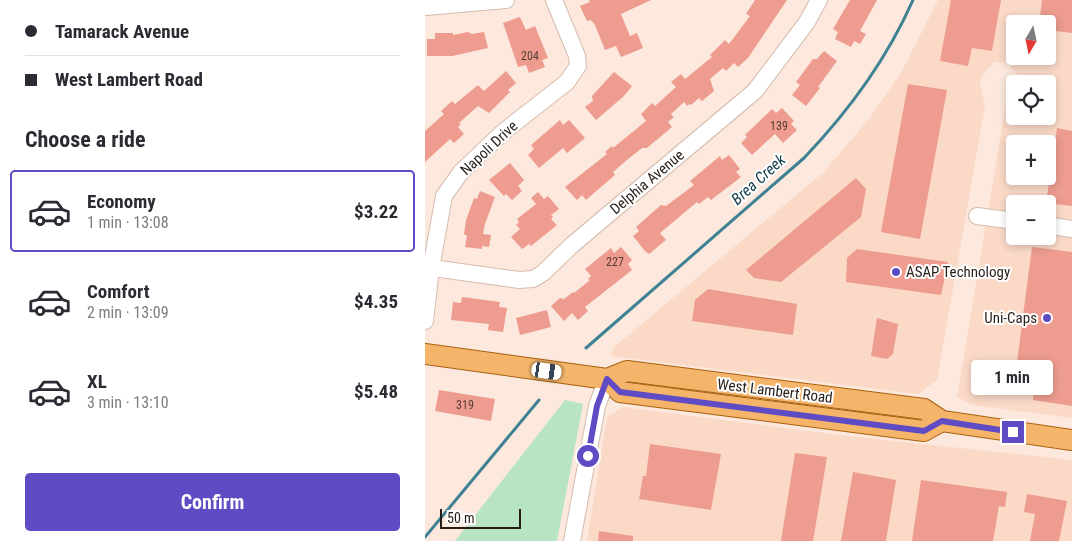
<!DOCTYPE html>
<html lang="en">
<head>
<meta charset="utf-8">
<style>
  :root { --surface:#fff; --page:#f2f2f3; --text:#2b2b33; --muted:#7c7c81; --line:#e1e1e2; --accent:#5f4bc3 }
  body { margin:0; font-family:"Roboto Condensed",sans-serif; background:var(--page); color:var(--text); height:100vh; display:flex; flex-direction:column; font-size:19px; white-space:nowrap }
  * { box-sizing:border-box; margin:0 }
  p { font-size:16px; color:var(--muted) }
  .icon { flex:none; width:28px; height:28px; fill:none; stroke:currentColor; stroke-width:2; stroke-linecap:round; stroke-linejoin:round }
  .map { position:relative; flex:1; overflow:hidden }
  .drawer { display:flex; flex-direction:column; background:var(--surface); width:425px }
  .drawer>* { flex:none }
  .hud { display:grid; align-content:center; height:110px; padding:0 25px; background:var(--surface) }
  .needle { width:32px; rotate:189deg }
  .controls { position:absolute; left:581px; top:15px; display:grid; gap:10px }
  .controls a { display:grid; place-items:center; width:50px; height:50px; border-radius:5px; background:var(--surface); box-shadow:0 2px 8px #0003; font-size:25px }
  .scale { position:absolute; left:15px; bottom:12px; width:81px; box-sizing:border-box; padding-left:5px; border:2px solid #271e19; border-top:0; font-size:14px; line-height:18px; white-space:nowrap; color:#271e19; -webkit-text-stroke:4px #fff; paint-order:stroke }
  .end { position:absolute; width:22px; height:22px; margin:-11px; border:6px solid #5f4bc3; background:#fff; box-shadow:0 0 0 2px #fff }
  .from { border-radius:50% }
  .bubble { position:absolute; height:35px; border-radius:5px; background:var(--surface); box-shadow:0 2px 8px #0003; font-size:16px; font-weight:700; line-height:35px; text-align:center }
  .car { position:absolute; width:15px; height:30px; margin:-15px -8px; border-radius:6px; box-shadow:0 0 4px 1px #0007; background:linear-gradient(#fff 24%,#345 0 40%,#fff 0 76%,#345 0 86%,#fff 0) }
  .hud b { display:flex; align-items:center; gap:18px; height:48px; font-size:19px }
  .hud b+b { border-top:1px solid var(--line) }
  .hud i { width:12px; height:12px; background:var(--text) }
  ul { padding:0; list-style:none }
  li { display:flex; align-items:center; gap:15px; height:82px; margin:0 10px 8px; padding:0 15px; border:2px solid transparent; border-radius:5px }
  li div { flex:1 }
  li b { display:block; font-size:19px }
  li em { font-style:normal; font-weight:700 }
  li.selected { border-color:var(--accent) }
  li>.icon { width:45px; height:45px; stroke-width:1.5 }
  h2 { padding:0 25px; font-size:22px; line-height:60px }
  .cta { display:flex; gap:10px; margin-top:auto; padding:10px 25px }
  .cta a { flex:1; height:58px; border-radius:5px; background:var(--accent); color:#fff; font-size:20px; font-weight:700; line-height:58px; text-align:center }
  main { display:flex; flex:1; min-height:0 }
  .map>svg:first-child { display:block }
</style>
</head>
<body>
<main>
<section class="drawer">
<div class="hud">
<b><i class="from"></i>Tamarack Avenue</b>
<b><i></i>West Lambert Road</b>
</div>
<h2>Choose a ride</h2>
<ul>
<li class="selected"><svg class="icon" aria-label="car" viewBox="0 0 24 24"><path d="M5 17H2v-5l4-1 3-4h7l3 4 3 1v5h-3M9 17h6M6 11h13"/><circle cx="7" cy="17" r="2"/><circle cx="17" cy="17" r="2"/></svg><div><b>Economy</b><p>1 min · 13:08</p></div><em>$3.22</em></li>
<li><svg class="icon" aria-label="car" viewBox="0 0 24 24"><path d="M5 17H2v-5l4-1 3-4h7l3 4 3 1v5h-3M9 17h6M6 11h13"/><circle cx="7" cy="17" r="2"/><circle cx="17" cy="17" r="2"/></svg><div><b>Comfort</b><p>2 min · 13:09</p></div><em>$4.35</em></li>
<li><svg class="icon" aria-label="car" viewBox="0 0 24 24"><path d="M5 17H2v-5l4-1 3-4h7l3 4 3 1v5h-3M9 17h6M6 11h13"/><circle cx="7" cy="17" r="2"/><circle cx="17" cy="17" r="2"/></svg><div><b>XL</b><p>3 min · 13:10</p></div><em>$5.48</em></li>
</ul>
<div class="cta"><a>Confirm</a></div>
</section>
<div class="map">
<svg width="647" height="541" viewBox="0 0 647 541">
  <rect width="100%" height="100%" fill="#fce8dc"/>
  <g fill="#fad9c7" fill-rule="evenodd">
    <path d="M 513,0 L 647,0 L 647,418 L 546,405 L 532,397 L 581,104 L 590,90 L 590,116 L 622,116 L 622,84 L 592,84 L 593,76 L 582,62 L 569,62 L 557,76 L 555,83 L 560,106 L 512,380 L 493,394 L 186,356 L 188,348 L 399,172 L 444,119 L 476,73 ZM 590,24 L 622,24 L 622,56 L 590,56 ZM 590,144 L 622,144 L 622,176 L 590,176 ZM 590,204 L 622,204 L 622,236 L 590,236 Z"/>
    <polygon points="198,407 423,436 647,460 647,541 162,541 182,417"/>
  </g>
  <polygon fill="#b8e4c4" points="140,400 158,404 132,541 30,541"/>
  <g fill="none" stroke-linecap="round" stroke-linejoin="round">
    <g stroke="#3d8192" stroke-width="3">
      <path d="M 161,348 L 379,158 C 424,111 462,59 488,0"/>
      <polyline points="0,537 114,400"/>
    </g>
  </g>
  <g fill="#ed9c8f">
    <polygon points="164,0 226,0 196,14 205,36 212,33 218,48 196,57 191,46 180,50 170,25 166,20 162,21 155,6 165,2"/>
    <polygon points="330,0 362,0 323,58 313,67 309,63 301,71 298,68 285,79 289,91 277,101 274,98 266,105 265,104 262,106 259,102 246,114 249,117 243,122 247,127 222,148 217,148 203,159 188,172 190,175 161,200 157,195 152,200 140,187 182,154 180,152 187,146 188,148 221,121 216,114 227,103 230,106 251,87 246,82 256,74 260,79 287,57 285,55 300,40 304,44 325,16 321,14"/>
    <polygon points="425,0 452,0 435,31 441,34 435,44 429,41 426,47 410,39 413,32 408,29"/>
    <polygon points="526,0 576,0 567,51 547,48 543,66 515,61"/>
    <polygon points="617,0 647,0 647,33 622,30 622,24 614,24"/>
    <polygon points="95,17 101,30 110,26 123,58 117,60 120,67 104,73 101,65 93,67 78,23"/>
    <polygon points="43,32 47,34 59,32 63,48 27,56 2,56 2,39 10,39 10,33 28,33 28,35"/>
    <polygon points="399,51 412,61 393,87 395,88 381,106 367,95 375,85 371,82 388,59 392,59"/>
    <polygon points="81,71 91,83 83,90 85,92 64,113 53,106 34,123 36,124 33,127 39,134 29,143 25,139 0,162 0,131 19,114 16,111 27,101 30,104 53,85 59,91"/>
    <polygon points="189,72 207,86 199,96 171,120 160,107 168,101 167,96"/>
    <polygon points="483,84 522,90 495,239 456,232"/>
    <polygon points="357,108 369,121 366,124 372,130 358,143 350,134 327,155 316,143 322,137 320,135 347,109 351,113"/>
    <polygon points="135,120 138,125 144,120 160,138 142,153 138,148 114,168 103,155 109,149 106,145"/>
    <polygon points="632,128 647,131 647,206 621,203"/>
    <polygon points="304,155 315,169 311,172 316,177 286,200 283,197 274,204 272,202 235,233 241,240 224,254 220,251 208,236 214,231 211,227 236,205 241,206 269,185 265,181 295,156 297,160"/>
    <polygon points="85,163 99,180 93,186 97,191 87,200 81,194 79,196 64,180"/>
    <polygon points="431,178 441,189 436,217 356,282 329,278 321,270"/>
    <polygon points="55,191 70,197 60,224 58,234 66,235 64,247 57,246 57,249 40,247 42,236 39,234 41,220 49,198 52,199"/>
    <polygon points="113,192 119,199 123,196 134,209 126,215 128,217 126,219 132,225 106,246 104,244 97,249 86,237 95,229 91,225 94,222 92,219 111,204 106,198"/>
    <polygon points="196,247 207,260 203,264 207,270 160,307 163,311 153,320 147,313 139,321 126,306 135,298 139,299 148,292 149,293 165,280 163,279 166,276 160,269 186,248 189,253"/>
    <polygon points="607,247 647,252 647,406 608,400 609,387 589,385"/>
    <polygon points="432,249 523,262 516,295 421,282 422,258"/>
    <polygon points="283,289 372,304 368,335 267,321 270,300"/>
    <polygon points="37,297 75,302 74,307 82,308 78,332 63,330 64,324 26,320 28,302 36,303"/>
    <polygon points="122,310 126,327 95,335 91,318"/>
    <polygon points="452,318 473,324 468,354 462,359 446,356"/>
    <polygon points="14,390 70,399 66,421 10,411"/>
    <polygon points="225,444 296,454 286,510 214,499 218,476 221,476"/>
    <polygon points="370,453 402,457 388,541 356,541"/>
    <polygon points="428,472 471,480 461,541 416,541"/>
    <polygon points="496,480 582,492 580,507 574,506 568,541 487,541"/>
    <polygon points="602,494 642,501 634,541 605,541 610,514 599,512"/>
    <polygon points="174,531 208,536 208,541 173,541"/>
  </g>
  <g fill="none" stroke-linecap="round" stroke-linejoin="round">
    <g stroke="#d5bcae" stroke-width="18">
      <g id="minor">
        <polyline points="0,7 81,0"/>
        <polyline points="552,216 590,221"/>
        <polyline points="622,225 647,229"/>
        <polyline points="0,267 94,280 108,279 118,273 147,245 330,91 382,22 394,0"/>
        <polyline points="0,321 6,268 19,196 36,172 77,133 142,82 153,66 152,56 129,0"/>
        <polyline points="147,541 172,406 182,379"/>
      </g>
    </g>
    <g stroke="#a7600f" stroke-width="22">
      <g id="major">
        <polyline points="0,354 182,379 202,371 499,409 517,421 647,440"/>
        <polyline points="182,379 195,392 499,431 517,421"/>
      </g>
    </g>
    <use href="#minor" stroke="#fff" stroke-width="16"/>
    <use href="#major" stroke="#f4b56b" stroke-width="20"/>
  </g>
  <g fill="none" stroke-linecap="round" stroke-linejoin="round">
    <polyline stroke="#5f4bc3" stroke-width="6" points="163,456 172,406 182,379 195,392 499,431 517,421 588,432"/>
  </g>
  <g fill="#5f4bc3" stroke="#fff" stroke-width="2">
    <circle cx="471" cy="272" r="5"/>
    <circle cx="622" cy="318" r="5"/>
  </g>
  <g text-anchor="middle" stroke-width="4" stroke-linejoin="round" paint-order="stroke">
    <g font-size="12" fill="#583e36">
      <text x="105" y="60">204</text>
      <text x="354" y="130">139</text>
      <text x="190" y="266">227</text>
      <text x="40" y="409">319</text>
    </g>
    <g font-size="15" fill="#271e19" stroke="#fff">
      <text transform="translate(64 148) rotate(-43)" y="5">Napoli Drive</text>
      <text transform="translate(222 182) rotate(-40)" y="5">Delphia Avenue</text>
      <text transform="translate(350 391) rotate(7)" y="5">West Lambert Road</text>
    </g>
    <g font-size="15" fill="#271e19" stroke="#fff" text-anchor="start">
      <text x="481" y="277">ASAP Technology</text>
      <text x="612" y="323" text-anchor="end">Uni-Caps</text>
    </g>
    <g font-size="16" font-style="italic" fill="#16434f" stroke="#fff">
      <text transform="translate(333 179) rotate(-42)" y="6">Brea Creek</text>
    </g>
  </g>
</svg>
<div class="controls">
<a><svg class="needle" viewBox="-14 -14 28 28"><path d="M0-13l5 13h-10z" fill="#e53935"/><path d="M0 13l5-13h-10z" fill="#7c7c81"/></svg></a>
<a><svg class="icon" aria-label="locate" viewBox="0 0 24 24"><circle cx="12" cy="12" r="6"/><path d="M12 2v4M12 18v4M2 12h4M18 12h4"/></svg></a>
<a>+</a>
<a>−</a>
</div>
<div class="scale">50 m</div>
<i class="end from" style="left:163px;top:456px"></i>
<i class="end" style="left:588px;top:432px"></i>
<div class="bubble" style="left:546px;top:360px;width:82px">1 min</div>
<i class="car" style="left:122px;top:371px;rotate:98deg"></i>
</div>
</main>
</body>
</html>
